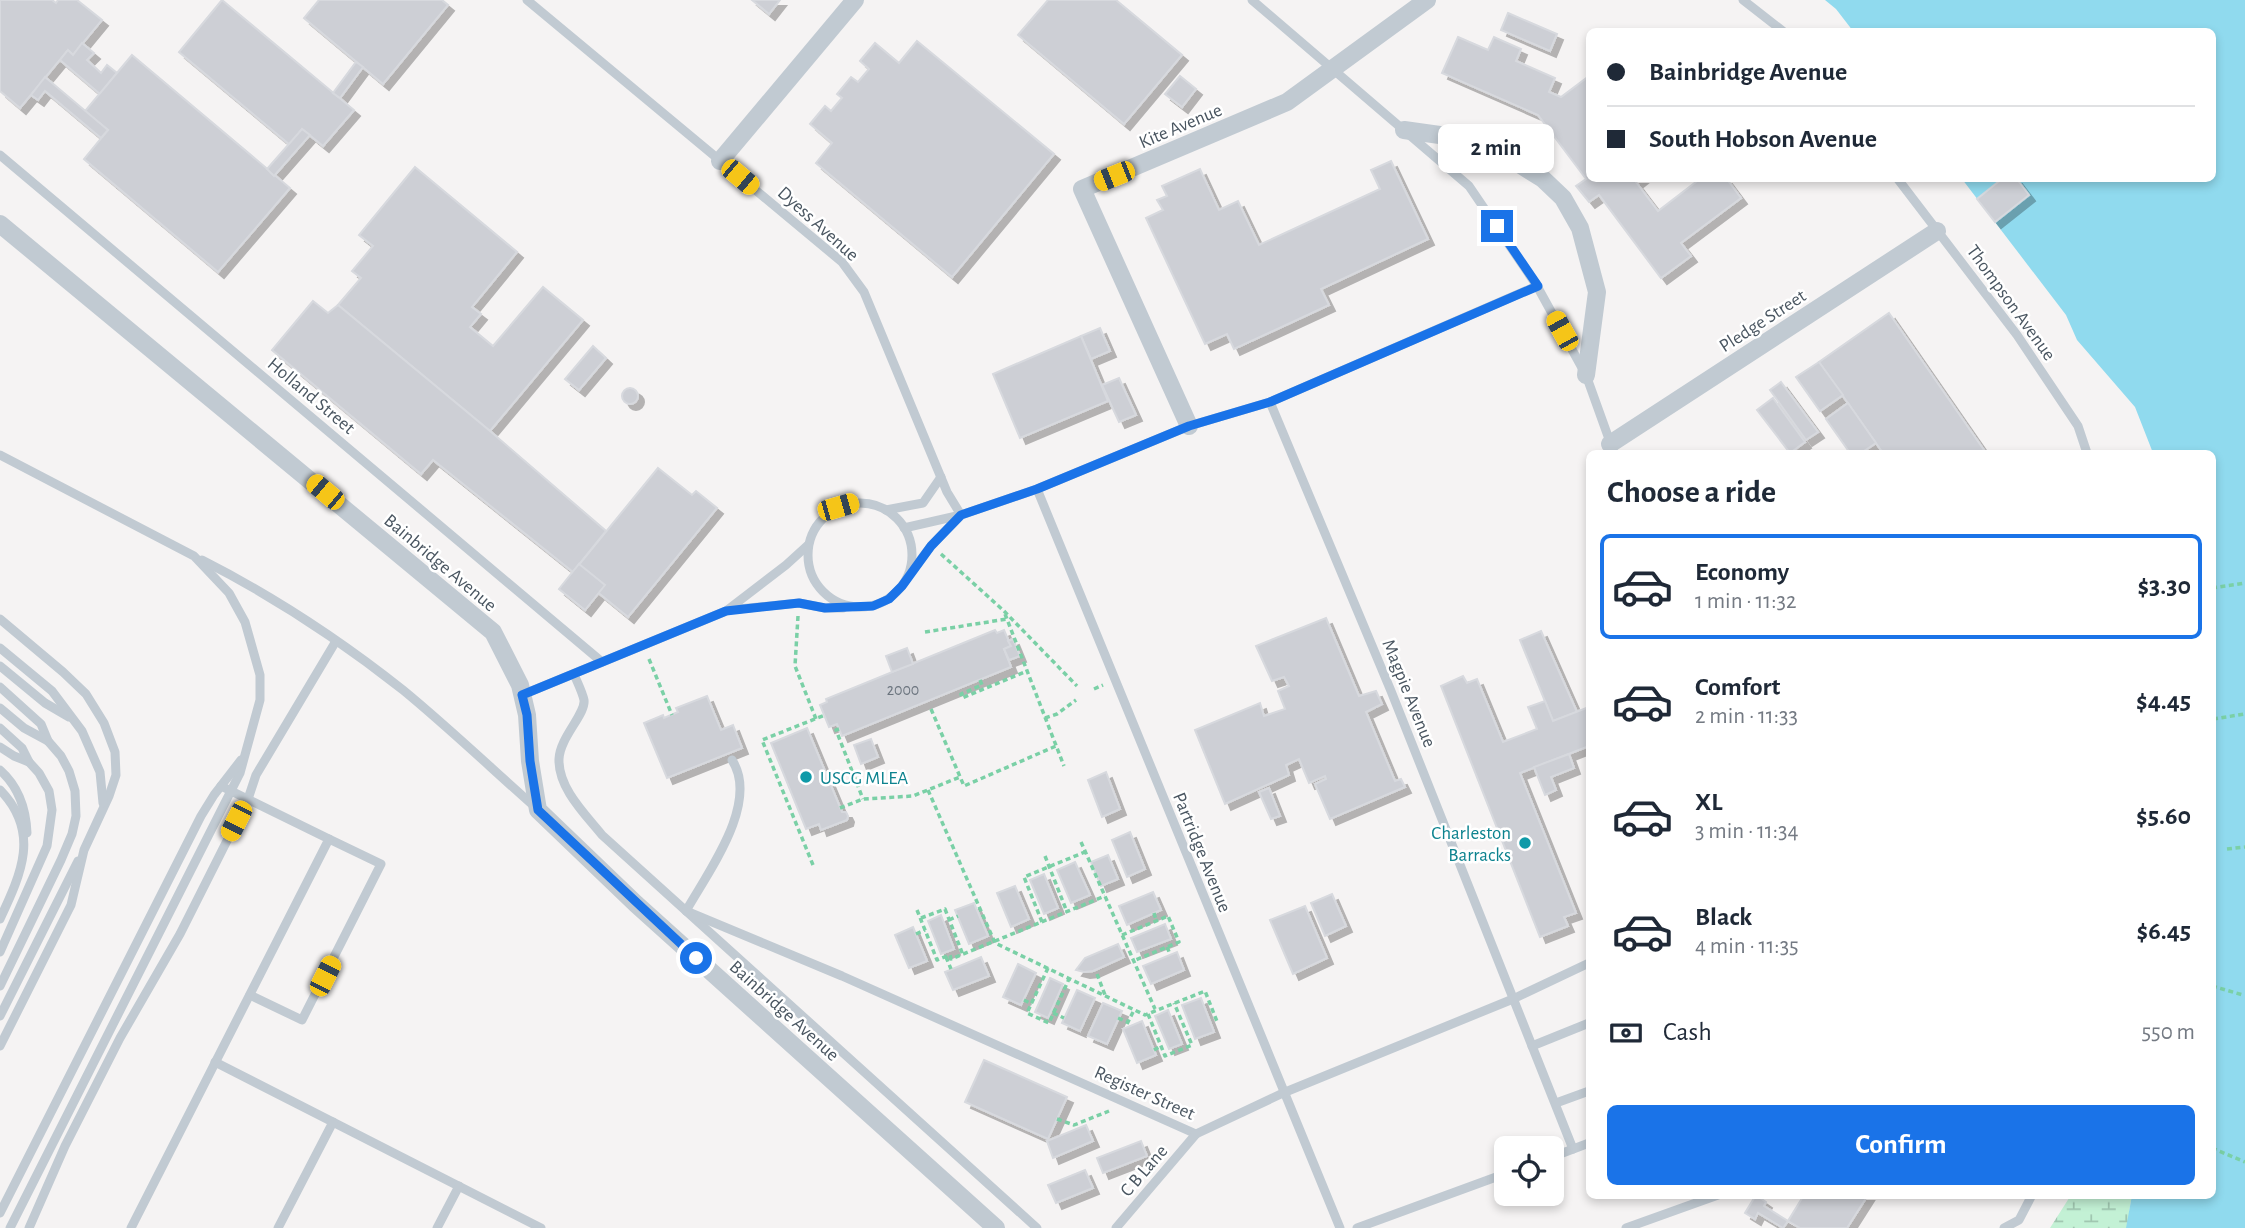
<!DOCTYPE html>
<html lang="en">
<head>
<meta charset="utf-8">
<style>
  :root { --surface:#fff; --page:#f6f6f7; --text:#1f2937; --muted:#747a83; --line:#e0e1e3; --accent:#1a73e8 }
  body { margin:0; font-family:"Alegreya Sans",sans-serif; background:var(--page); color:var(--text); height:100vh; display:flex; flex-direction:column; font-size:26px; white-space:nowrap }
  * { box-sizing:border-box; margin:0 }
  p { font-size:23px; color:var(--muted) }
  .icon { flex:none; width:38px; height:38px; fill:none; stroke:currentColor; stroke-width:2; stroke-linecap:round; stroke-linejoin:round }
  .map { position:relative; flex:1; overflow:hidden }
  .details { position:absolute; left:1586px; top:450px; width:630px; height:749px; display:flex; flex-direction:column; background:var(--surface); border-radius:10px; box-shadow:0 4px 10px #0003 }
  .details>* { flex:none }
  .banner { position:absolute; left:1586px; top:28px; width:630px; height:154px; border-radius:10px; box-shadow:0 4px 10px #0003; display:grid; align-content:center; height:154px; padding:0 21px; background:var(--surface) }
  .fabs { position:absolute; left:1494px; top:1136px; display:grid; gap:14px }
  .fabs a { display:grid; place-items:center; width:70px; height:70px; border-radius:10px; background:var(--surface); box-shadow:0 4px 10px #0003; font-size:35px }
  .end { position:absolute; width:32px; height:32px; margin:-16px; border:9px solid #1a73e8; background:#fff; box-shadow:0 0 0 4px #fff }
  .from { border-radius:50% }
  .bubble { position:absolute; height:49px; border-radius:10px; background:var(--surface); box-shadow:0 4px 10px #0003; font-size:23px; font-weight:700; line-height:49px; text-align:center }
  .car { position:absolute; width:21px; height:42px; margin:-21px -10px; border-radius:9px; box-shadow:0 0 5px 2px #0007; background:linear-gradient(#f5c518 24%,#345 0 40%,#f5c518 0 76%,#345 0 86%,#f5c518 0) }
  .banner b { display:flex; align-items:center; gap:24px; height:66px; font-size:26px }
  .banner b+b { border-top:2px solid var(--line) }
  .banner i { width:18px; height:18px; background:var(--text) }
  ul { padding:0; list-style:none }
  li { display:flex; align-items:center; gap:21px; height:105px; margin:0 14px 10px; padding:0 7px; border:4px solid transparent; border-radius:10px }
  li div { flex:1 }
  li b { display:block; font-size:26px }
  li em { font-style:normal; font-weight:700 }
  li.selected { border-color:var(--accent) }
  li>.icon { width:63px; height:63px; stroke-width:1.5 }
  h2 { padding:0 21px; font-size:32px; line-height:84px }
  .pay { display:flex; align-items:center; gap:18px; height:77px; padding:0 21px; font-size:26px }
  .pay p { margin-inline-start:auto }
  .cta { display:flex; gap:14px; margin-top:auto; padding:14px 21px }
  .cta a { flex:1; height:80px; border-radius:10px; background:var(--accent); color:#fff; font-size:28px; font-weight:700; line-height:80px; text-align:center }
  .map>svg:first-child { display:block }
</style>
</head>
<body>
<div class="map">
<svg width="2245" height="1228" viewBox="0 0 2245 1228">
  <defs>
    <pattern id="wetland-marsh" width="20" height="14" patternUnits="userSpaceOnUse" patternTransform="scale(1.75)"><rect width="20" height="14" fill="#c3f1d5"/><path d="M1 5h8M5 5V1M11 12h8M15 12V8" fill="none" stroke="#a0c6b0"/></pattern>
    <filter id="shadow"><feDropShadow dx="6" dy="6" stdDeviation="0" flood-color="#0004"/></filter>
  </defs>
  <rect width="100%" height="100%" fill="#f5f3f3"/>
  <polygon fill="url(#wetland-marsh)" points="2071,1195 2132,1195 2129,1212 2144,1228 2050,1228"/>
  <polygon fill="#90daee" points="1825,0 2245,0 2245,1228 2126,1228 2132,1195 2212,1195 2212,453 2153,453 2135,407 2077,340 2066,315 1962,179 2212,178 2212,32 1853,31 1836,9"/>
  <g fill="#cdcfd5" stroke="#d7d9de" stroke-width="2" filter="url(#shadow)">
    <polygon points="0,0 52,0 56,3 58,0 77,0 102,20 73,55 68,50 20,108 0,91"/>
    <polygon points="222,0 354,110 323,146 302,129 290,145 179,52"/>
    <polygon points="319,0 442,0 448,5 383,84 304,18"/>
    <polygon points="752,0 780,0 769,14"/>
    <polygon points="1048,0 1116,0 1182,55 1124,124 1018,35"/>
    <polygon points="1508,13 1557,34 1550,51 1501,30"/>
    <polygon points="1458,37 1488,50 1494,37 1521,49 1516,61 1555,78 1549,92 1561,97 1589,76 1589,178 1641,178 1636,182 1658,211 1701,178 1726,178 1741,198 1681,243 1691,256 1661,278 1599,195 1589,202 1576,186 1586,179 1538,115 1442,73"/>
    <polygon points="917,41 1054,154 952,277 816,163 832,143 810,124 825,106 831,111 842,98 837,94 851,77 858,82 869,69 860,61 875,43 899,63"/>
    <polygon points="82,43 94,53 87,60 101,73 107,65 117,73 100,94 60,60 68,50 73,55"/>
    <polygon points="132,55 290,188 218,272 84,159 108,130 85,111"/>
    <polygon points="356,62 363,67 340,98 333,93"/>
    <polygon points="1180,76 1196,89 1182,107 1165,94"/>
    <polygon points="45,77 108,130 101,138 45,91 38,100 31,95"/>
    <polygon points="302,129 310,135 274,176 267,169"/>
    <polygon points="1391,161 1428,239 1321,289 1329,305 1234,349 1227,334 1205,344 1146,218 1163,210 1157,200 1167,196 1162,186 1200,169 1219,210 1238,201 1259,245 1380,189 1371,170"/>
    <polygon points="415,167 517,252 472,307 481,314 470,327 493,346 543,287 583,320 490,431 338,305 361,278 352,271 373,246 359,235"/>
    <polygon points="2003,178 2016,178 2029,195 1995,222 1977,199"/>
    <polygon points="313,301 328,313 338,305 490,431 606,531 573,572 433,460 421,474 272,350"/>
    <polygon points="1889,313 1986,453 1883,453 1819,362"/>
    <polygon points="1100,328 1110,351 1091,359 1081,336"/>
    <polygon points="1081,336 1108,401 1020,438 993,374"/>
    <polygon points="593,346 606,358 579,390 565,379"/>
    <polygon points="1819,362 1843,395 1820,411 1796,377"/>
    <polygon points="1119,378 1136,415 1119,422 1102,385"/>
    <polygon points="1781,382 1818,432 1806,440 1770,390"/>
    <circle cx="630" cy="396" r="8"/>
    <polygon points="1773,398 1805,442 1790,453 1757,410"/>
    <polygon points="1848,403 1876,443 1861,453 1850,453 1826,419"/>
    <polygon points="658,468 692,495 696,491 717,508 628,617 573,572"/>
    <polygon points="579,564 605,585 585,610 559,589"/>
    <polygon points="1326,618 1359,696 1376,691 1382,704 1366,712 1395,781 1401,779 1405,787 1330,819 1315,784 1326,779 1325,776 1309,783 1299,759 1286,765 1289,775 1225,804 1195,730 1260,703 1264,716 1285,709 1278,691 1289,686 1284,677 1272,681 1256,646"/>
    <polygon points="995,630 997,633 1004,630 1011,646 1004,649 1011,667 842,736 837,724 829,727 820,705 827,702 826,699"/>
    <polygon points="1541,631 1577,712 1553,721 1520,640"/>
    <polygon points="1013,639 1020,656 1009,660 1004,649 1011,646 1008,641"/>
    <polygon points="907,648 913,664 892,672 886,656"/>
    <polygon points="1463,676 1467,683 1477,679 1503,742 1537,729 1528,707 1545,701 1553,721 1589,707 1589,746 1520,773 1576,913 1564,917 1568,926 1540,937 1441,686"/>
    <polygon points="707,696 721,730 733,725 742,748 667,778 644,723 663,715 664,718 678,712 676,708"/>
    <polygon points="807,728 842,812 846,812 848,816 847,820 821,830 819,824 806,829 771,743"/>
    <polygon points="871,739 878,757 861,764 854,745"/>
    <polygon points="1569,754 1574,768 1551,777 1556,790 1545,795 1534,767"/>
    <polygon points="1106,772 1120,809 1102,817 1088,780"/>
    <polygon points="1269,788 1280,816 1271,819 1259,792"/>
    <polygon points="1130,832 1145,869 1127,877 1112,840"/>
    <polygon points="1108,855 1118,879 1101,886 1091,862"/>
    <polygon points="1075,862 1090,895 1071,903 1057,870"/>
    <polygon points="1044,874 1058,908 1044,914 1030,880"/>
    <polygon points="1015,886 1029,919 1011,927 997,893"/>
    <polygon points="1153,892 1161,910 1127,925 1119,906"/>
    <polygon points="1332,894 1346,926 1325,936 1311,903"/>
    <polygon points="974,903 988,936 969,944 955,910"/>
    <polygon points="1305,906 1327,958 1293,974 1270,920"/>
    <polygon points="941,915 954,949 941,954 928,921"/>
    <polygon points="1165,924 1171,939 1137,952 1131,938"/>
    <polygon points="913,927 927,961 909,968 895,935"/>
    <polygon points="1118,944 1124,957 1093,971 1084,972 1076,970 1085,958"/>
    <polygon points="1177,952 1184,970 1151,984 1143,966"/>
    <polygon points="981,957 989,976 953,990 945,972"/>
    <polygon points="1018,964 1036,973 1021,1005 1003,997"/>
    <polygon points="1050,978 1063,984 1048,1018 1035,1012"/>
    <polygon points="1077,990 1095,998 1080,1031 1062,1023"/>
    <polygon points="1201,998 1214,1032 1195,1039 1182,1005"/>
    <polygon points="1103,1003 1122,1011 1107,1044 1088,1036"/>
    <polygon points="1168,1010 1182,1044 1169,1049 1155,1016"/>
    <polygon points="1142,1021 1156,1055 1137,1063 1123,1029"/>
    <polygon points="984,1060 1067,1097 1048,1139 965,1102"/>
    <polygon points="1086,1125 1093,1141 1053,1158 1047,1141"/>
    <polygon points="1141,1141 1147,1156 1103,1173 1097,1158"/>
    <polygon points="1085,1170 1093,1188 1056,1203 1048,1185"/>
    <polygon points="1756,1195 1766,1202 1764,1206 1788,1221 1783,1228 1758,1213 1755,1219 1745,1213"/>
    <polygon points="1804,1195 1868,1195 1847,1228 1800,1228 1788,1221"/>
  </g>
  <g fill="none" stroke-linecap="round" stroke-linejoin="round">
    <g stroke="#7ad0a6" stroke-width="3.5" stroke-dasharray="5 3.5" stroke-linecap="butt">
      <polyline points="941,554 1004,611 1077,686"/>
      <polyline points="2212,588 2245,583"/>
      <polyline points="1005,614 1064,766"/>
      <polyline points="798,616 795,666 816,719"/>
      <polyline points="925,632 1007,619"/>
      <polyline points="649,659 672,715"/>
      <polyline points="980,680 982,685 961,694 962,698 1027,671"/>
      <polyline points="1094,689 1103,685"/>
      <polyline points="931,709 964,786 1056,746"/>
      <polyline points="1045,718 1057,714 1076,700"/>
      <polyline points="2213,719 2245,714"/>
      <polyline points="839,729 836,730 863,799"/>
      <polyline points="928,790 995,943 1145,1015 1205,991 1218,1024"/>
      <polyline points="840,808 863,799 913,796 960,777"/>
      <polyline points="1081,842 1155,1009"/>
      <polyline points="2227,849 2245,847"/>
      <polyline points="1045,856 1067,912"/>
      <polyline points="813,865 762,740 825,715"/>
      <polyline points="917,910 937,960 950,955 951,959 1105,896"/>
      <polyline points="1154,913 1156,920"/>
      <polyline points="921,918 945,909 963,955"/>
      <polyline points="949,920 958,916"/>
      <polyline points="1042,922 1024,877 1085,852"/>
      <polyline points="916,934 925,930"/>
      <polyline points="1122,935 1168,916 1179,942 1133,961"/>
      <polyline points="1167,947 1170,954"/>
      <polyline points="946,957 951,969"/>
      <polyline points="1048,968 1027,1013 1049,1023 1069,979"/>
      <polyline points="1097,974 1105,995"/>
      <polyline points="2212,986 2243,995"/>
      <polyline points="1024,1000 1032,1004"/>
      <polyline points="1053,1013 1064,1018"/>
      <polyline points="1148,1014 1165,1056 1192,1045 1174,1003"/>
      <polyline points="1118,1018 1128,1022"/>
      <polyline points="1127,1024 1134,1010"/>
      <polyline points="1154,1050 1161,1046"/>
      <polyline points="1057,1119 1074,1125 1109,1111"/>
      <polyline points="2212,1148 2245,1162"/>
    </g>
    <g stroke="#c1cad2" stroke-width="9">
      <polyline points="527,0 842,262 864,292 947,492 961,515 904,528"/>
      <polyline points="1252,0 1469,186 1537,286 1586,375 1614,453"/>
      <polyline points="1743,0 1784,32"/>
      <polyline points="0,155 602,662"/>
      <polyline points="1897,178 2017,335 2078,426 2087,453"/>
      <polyline points="1270,402 1391,691 1573,1149"/>
      <polyline points="0,455 194,556 229,593 245,622 260,675 260,700 240,773 10,1228"/>
      <polyline points="1037,489 1340,1228"/>
      <circle cx="860" cy="555" r="52"/>
      <polyline points="886,510 923,503 941,477"/>
      <path d="M 202,560 C 273,596 340,640 403,690 C 448,727 491,768 535,807"/>
      <polyline points="907,578 931,546 961,515 1037,489 1189,426 1270,402 1537,286"/>
      <polyline points="728,610 799,603 825,608 843,608"/>
      <polyline points="0,619 63,672 86,694 104,723 115,752 116,775 109,796 84,850 71,905 0,1046"/>
      <polyline points="0,648 52,691 82,731 100,772 103,803"/>
      <polyline points="0,666 45,703 69,717"/>
      <path d="M 574,674 C 577,682 582,691 584,700 C 586,714 560,737 559,759 C 558,788 585,814 602,835 L 1037,1228"/>
      <polyline points="0,687 41,724 48,741 61,756 69,771 75,791 76,816 72,834 61,860 0,986"/>
      <polyline points="522,695 726,611 786,565 808,545"/>
      <polyline points="0,708 24,728 48,741"/>
      <polyline points="0,728 22,748 29,762 39,773 49,791 52,810 47,846 0,952"/>
      <polyline points="0,747 14,756 29,762"/>
      <path d="M 732,760 C 760,803 708,872 686,911 L 842,976 L 1196,1134 L 1283,1093 L 1513,999 L 1589,963"/>
      <path d="M 0,770 C 18,786 26,808 27,833"/>
      <path d="M 0,790 C 41,832 21,874 0,919"/>
      <polyline points="250,995 302,1020 381,864 329,839"/>
      <polyline points="0,1016 78,861"/>
      <polyline points="1532,1046 1589,1023"/>
      <polyline points="215,1062 541,1228"/>
      <polyline points="1556,1103 1589,1091"/>
      <polyline points="1552,1157 1589,1143"/>
      <polyline points="0,1213 201,816 214,795 241,760"/>
      <polyline points="29,1228 65,1146 120,1038 180,934 248,799 256,775 336,641"/>
      <polyline points="131,1228 329,839 221,786"/>
      <polyline points="278,1228 333,1122"/>
      <polyline points="437,1228 459,1186"/>
      <polyline points="1116,1228 1196,1134"/>
      <polyline points="1357,1228 1507,1173"/>
      <polyline points="1626,1228 1718,1195"/>
      <polyline points="2004,1228 2019,1220 2032,1195"/>
    </g>
    <g stroke="#c1cad2" stroke-width="18">
      <polyline points="1404,130 1461,138 1505,155 1543,179 1563,198 1580,228 1597,292 1586,375"/>
      <polyline points="720,161 855,0"/>
      <polyline points="0,224 493,632 520,685 527,715 530,761 538,810 636,904 996,1228"/>
      <polyline points="1189,426 1082,189 1287,102 1427,0"/>
      <polyline points="1610,444 1937,231"/>
    </g>
  </g>
  <g fill="none" stroke-linecap="round" stroke-linejoin="round">
    <polyline stroke="#1a73e8" stroke-width="9" points="696,958 538,810 530,761 527,715 522,695 726,611 799,603 825,608 873,606 889,599 902,586 931,546 961,515 1037,489 1189,426 1270,402 1538,286 1497,226"/>
  </g>
  <g fill="#0f9aa8" stroke="#fff" stroke-width="2.5">
    <circle cx="806" cy="777" r="7"/>
    <circle cx="1525" cy="843" r="7"/>
  </g>
  <g text-anchor="middle" stroke-width="5" stroke-linejoin="round" paint-order="stroke">
    <g font-size="16" fill="#6b747e">
      <text x="903" y="695">2000</text>
    </g>
    <g font-size="19" fill="#4a5661" stroke="#fff">
      <text transform="translate(1180 125) rotate(-23)" y="7">Kite Avenue</text>
      <text transform="translate(819 223) rotate(42)" y="7">Dyess Avenue</text>
      <text transform="translate(2012 302) rotate(54)" y="7">Thompson Avenue</text>
      <text transform="translate(1762 320) rotate(-33)" y="7">Pledge Street</text>
      <text transform="translate(312 395) rotate(40)" y="7">Holland Street</text>
      <text transform="translate(441 562) rotate(40)" y="7">Bainbridge Avenue</text>
      <text transform="translate(1410 693) rotate(68)" y="7">Magpie Avenue</text>
      <text transform="translate(1203 852) rotate(68)" y="7">Partridge Avenue</text>
      <text transform="translate(785 1010) rotate(42)" y="7">Bainbridge Avenue</text>
      <text transform="translate(1145 1092) rotate(24)" y="7">Register Street</text>
      <text transform="translate(1143 1170) rotate(-49)" y="7">C B Lane</text>
    </g>
    <g font-size="19" fill="#0d838f" stroke="#fff" text-anchor="start">
      <text x="820" y="784">USCG MLEA</text>
      <text x="1511" y="839" text-anchor="end">Charleston<tspan x="1511" dy="22">Barracks</tspan></text>
    </g>
  </g>
</svg>
<div class="fabs">
<a><svg class="icon" aria-label="locate" viewBox="0 0 24 24"><circle cx="12" cy="12" r="6"/><path d="M12 2v4M12 18v4M2 12h4M18 12h4"/></svg></a>
</div>
<i class="end from" style="left:696px;top:958px"></i>
<i class="end" style="left:1497px;top:226px"></i>
<div class="bubble" style="left:1438px;top:124px;width:116px">2 min</div>
<i class="car" style="left:1114px;top:176px;rotate:248deg"></i>
<i class="car" style="left:740px;top:177px;rotate:130deg"></i>
<i class="car" style="left:1562px;top:331px;rotate:331deg"></i>
<i class="car" style="left:325px;top:492px;rotate:310deg"></i>
<i class="car" style="left:838px;top:507px;rotate:74deg"></i>
<i class="car" style="left:236px;top:821px;rotate:207deg"></i>
<i class="car" style="left:325px;top:976px;rotate:27deg"></i>
<div class="banner">
<b><i class="from"></i>Bainbridge Avenue</b>
<b><i></i>South Hobson Avenue</b>
</div>
<section class="details">
<h2>Choose a ride</h2>
<ul>
<li class="selected"><svg class="icon" aria-label="car" viewBox="0 0 24 24"><path d="M5 17H2v-5l4-1 3-4h7l3 4 3 1v5h-3M9 17h6M6 11h13"/><circle cx="7" cy="17" r="2"/><circle cx="17" cy="17" r="2"/></svg><div><b>Economy</b><p>1 min · 11:32</p></div><em>$3.30</em></li>
<li><svg class="icon" aria-label="car" viewBox="0 0 24 24"><path d="M5 17H2v-5l4-1 3-4h7l3 4 3 1v5h-3M9 17h6M6 11h13"/><circle cx="7" cy="17" r="2"/><circle cx="17" cy="17" r="2"/></svg><div><b>Comfort</b><p>2 min · 11:33</p></div><em>$4.45</em></li>
<li><svg class="icon" aria-label="car" viewBox="0 0 24 24"><path d="M5 17H2v-5l4-1 3-4h7l3 4 3 1v5h-3M9 17h6M6 11h13"/><circle cx="7" cy="17" r="2"/><circle cx="17" cy="17" r="2"/></svg><div><b>XL</b><p>3 min · 11:34</p></div><em>$5.60</em></li>
<li><svg class="icon" aria-label="car" viewBox="0 0 24 24"><path d="M5 17H2v-5l4-1 3-4h7l3 4 3 1v5h-3M9 17h6M6 11h13"/><circle cx="7" cy="17" r="2"/><circle cx="17" cy="17" r="2"/></svg><div><b>Black</b><p>4 min · 11:35</p></div><em>$6.45</em></li>
</ul>
<div class="pay"><svg class="icon" aria-label="cash" viewBox="0 0 24 24"><path d="M3 7h18v10H3z"/><circle cx="12" cy="12" r="2"/></svg>Cash<p>550 m</p></div>
<div class="cta"><a>Confirm</a></div>
</section>
</div>
</body>
</html>
